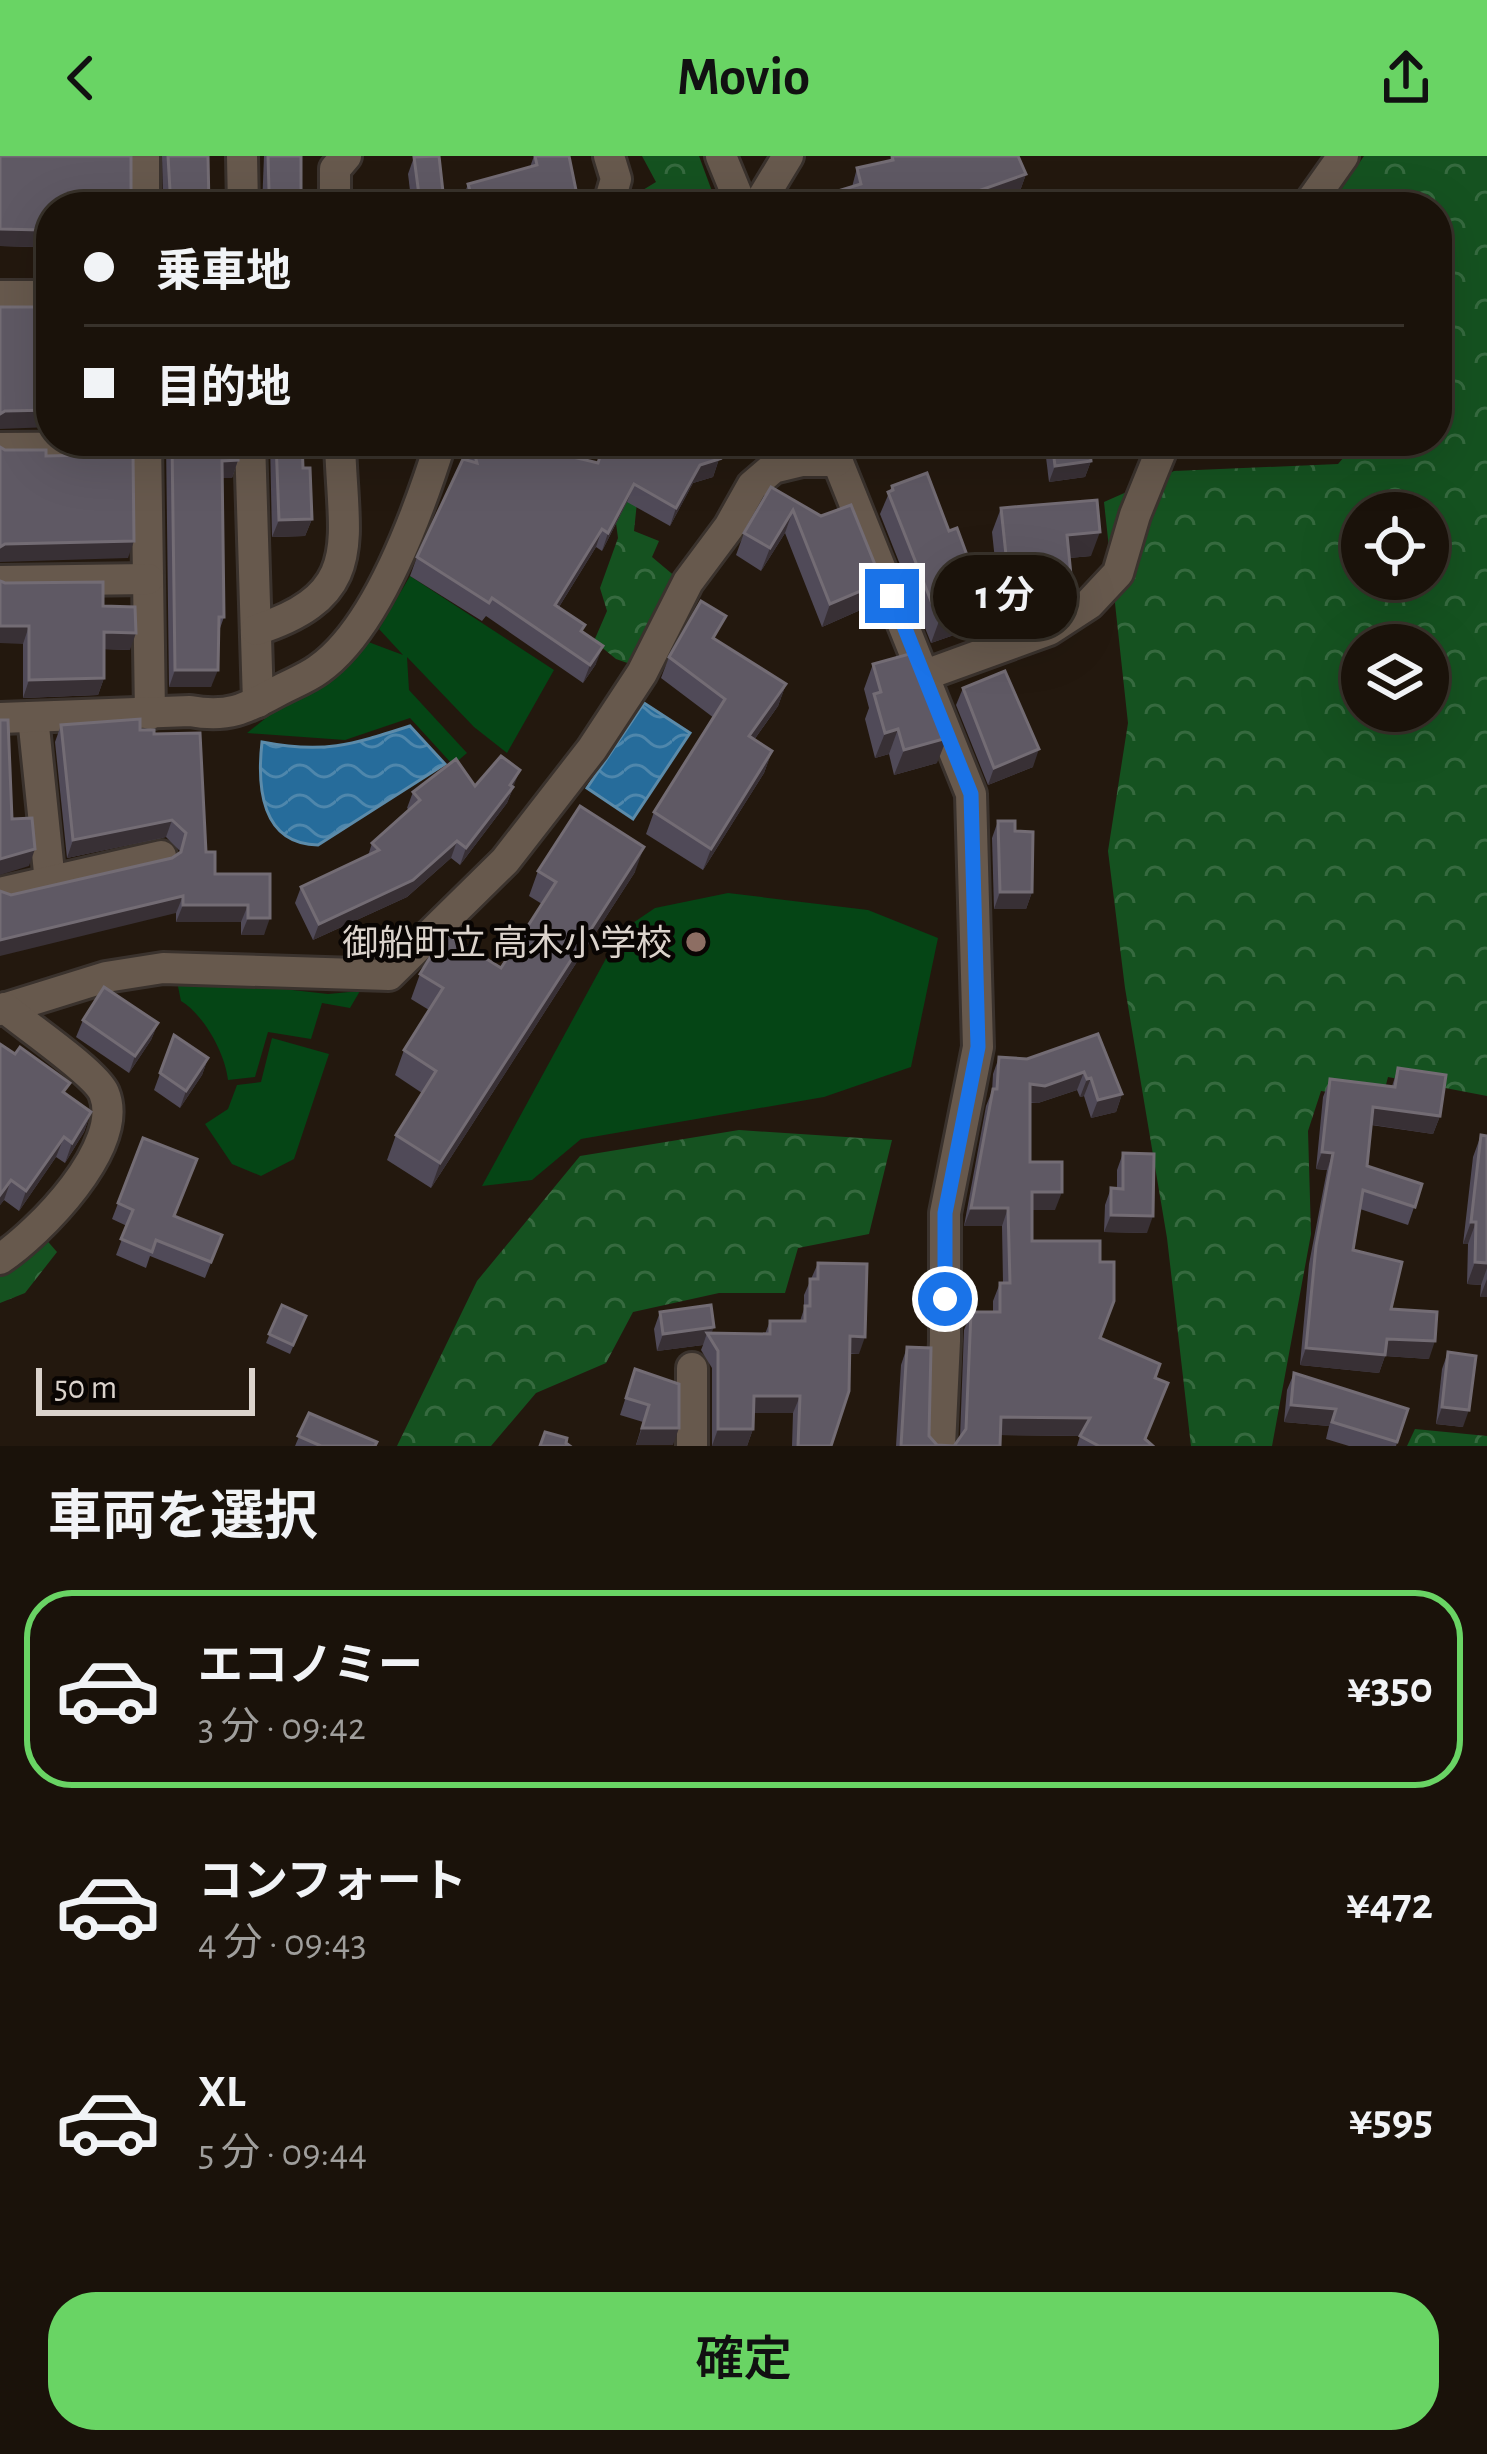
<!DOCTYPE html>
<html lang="ja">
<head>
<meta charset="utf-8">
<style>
  :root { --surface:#1a120a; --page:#231b13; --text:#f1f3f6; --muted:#9f9e9c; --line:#38322b; --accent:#69d464 }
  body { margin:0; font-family:"Alegreya Sans","Noto Sans JP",sans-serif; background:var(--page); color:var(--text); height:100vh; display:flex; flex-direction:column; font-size:45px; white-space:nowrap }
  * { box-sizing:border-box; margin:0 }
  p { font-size:39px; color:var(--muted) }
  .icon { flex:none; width:66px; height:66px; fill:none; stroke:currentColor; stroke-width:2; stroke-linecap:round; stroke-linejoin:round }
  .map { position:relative; height:1290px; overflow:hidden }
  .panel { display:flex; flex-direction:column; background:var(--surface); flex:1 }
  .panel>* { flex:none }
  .banner { position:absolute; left:36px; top:36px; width:1416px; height:264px; border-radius:48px; box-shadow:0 12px 48px #0002,0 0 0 3px var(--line); display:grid; align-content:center; height:264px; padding:0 48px; background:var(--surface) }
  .buttons { position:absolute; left:1341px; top:336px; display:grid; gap:24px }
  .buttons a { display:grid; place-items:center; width:108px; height:108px; border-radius:50%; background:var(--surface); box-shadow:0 12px 48px #0002,0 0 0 3px var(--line); font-size:60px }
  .scale { position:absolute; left:36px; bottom:30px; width:219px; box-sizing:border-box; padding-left:12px; border:6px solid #dbd3cc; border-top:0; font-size:33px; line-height:42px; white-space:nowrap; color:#dbd3cc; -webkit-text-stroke:9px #090503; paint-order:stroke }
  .end { position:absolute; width:54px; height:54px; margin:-27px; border:15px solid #1a73e8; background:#fff; box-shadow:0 0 0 6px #fff }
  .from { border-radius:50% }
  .bubble { position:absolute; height:84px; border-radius:42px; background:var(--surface); box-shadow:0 12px 48px #0002,0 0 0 3px var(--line); font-size:39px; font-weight:600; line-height:84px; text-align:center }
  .banner b { display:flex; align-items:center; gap:42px; height:114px; font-size:45px }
  .banner b+b { border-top:3px solid var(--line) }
  .banner i { width:30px; height:30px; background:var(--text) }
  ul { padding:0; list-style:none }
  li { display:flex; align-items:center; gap:36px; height:198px; margin:0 24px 18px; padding:0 24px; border:6px solid transparent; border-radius:48px }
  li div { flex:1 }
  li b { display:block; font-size:45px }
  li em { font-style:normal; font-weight:600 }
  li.active { border-color:var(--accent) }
  li>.icon { width:108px; height:108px; stroke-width:1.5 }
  h2 { padding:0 48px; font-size:54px; line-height:144px }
  .button { display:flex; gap:24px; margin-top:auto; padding:24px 48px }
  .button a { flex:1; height:138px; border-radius:48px; background:var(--accent); color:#111; font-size:48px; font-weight:600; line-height:138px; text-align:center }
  header { display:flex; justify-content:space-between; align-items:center; height:156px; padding:0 48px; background:var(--accent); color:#111; font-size:54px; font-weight:600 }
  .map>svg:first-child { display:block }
</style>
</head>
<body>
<header><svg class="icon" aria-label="back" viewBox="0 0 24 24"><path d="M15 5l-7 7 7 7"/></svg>Movio<svg class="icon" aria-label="share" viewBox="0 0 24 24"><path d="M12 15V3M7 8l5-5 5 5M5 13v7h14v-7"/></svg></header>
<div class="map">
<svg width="1487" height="1290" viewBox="0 0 1487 1290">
  <defs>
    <pattern id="forest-crowns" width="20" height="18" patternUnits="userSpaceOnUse" patternTransform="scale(3)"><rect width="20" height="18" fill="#155220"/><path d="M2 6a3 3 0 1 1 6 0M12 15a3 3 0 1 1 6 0" fill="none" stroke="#366a3f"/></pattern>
    <pattern id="water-waves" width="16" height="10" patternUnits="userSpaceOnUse" patternTransform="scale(3)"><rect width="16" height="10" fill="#266c9b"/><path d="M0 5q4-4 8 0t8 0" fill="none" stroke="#4f87ac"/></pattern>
  </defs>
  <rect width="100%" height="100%" fill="#23180e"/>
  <g fill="#054515">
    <polygon points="410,420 554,514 507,597 474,571 407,501 409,534 467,597 453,609 410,562 345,584 247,577 363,484 403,499 379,473"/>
    <polygon points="728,737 868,754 938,782 911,911 824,941 581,983 532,1024 482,1030 621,775 655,752"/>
    <path d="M 176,821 L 328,838 L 360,835 L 350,852 L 322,847 L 311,883 L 268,876 L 255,921 L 228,924 C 225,897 204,859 181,845 Z"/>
    <polygon points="272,882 329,898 294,1003 261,1020 232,1008 205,968 228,953 237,929 261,926"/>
  </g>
  <g fill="url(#forest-crowns)" fill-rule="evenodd">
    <polygon points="642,0 699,0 713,38 700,51 615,51 656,26"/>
    <path d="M 1364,0 L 1487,0 L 1487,940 L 1388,921 L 1382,944 L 1321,935 L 1308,975 L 1311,1078 L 1272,1290 L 1191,1290 L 1167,1082 L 1125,832 L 1108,695 L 1128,567 L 1104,346 L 1174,315 L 1338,308 L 1358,285 L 1437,285 L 1437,51 L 1329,51 ZM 1362,357 L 1428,357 L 1428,423 L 1362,423 ZM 1362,489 L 1428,489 L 1428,555 L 1362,555 Z"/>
    <polygon points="626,345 637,346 634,375 659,385 652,401 677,422 667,449 652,464 636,510 616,503 594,485 607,455 600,432 618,382 616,367"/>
    <polygon points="739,974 892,984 869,1078 798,1092 785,1137 719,1137 633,1156 606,1207 536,1237 491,1290 397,1290 477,1125 580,1000"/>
    <polygon points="43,1080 57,1096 25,1137 0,1147 0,1119"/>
    <polygon points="1415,1273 1487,1280 1487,1290 1407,1290"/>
  </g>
  <g fill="url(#water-waves)" stroke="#5c8baa" stroke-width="3">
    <polygon points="644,547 690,577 633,663 587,632"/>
    <path d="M 410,570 L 445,608 L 318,689 C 261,688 257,631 262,586 C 324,598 351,589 410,570 Z"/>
  </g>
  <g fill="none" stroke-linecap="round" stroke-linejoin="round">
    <g stroke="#3a322d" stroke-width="36">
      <g id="street">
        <polyline points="144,0 144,51"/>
        <polyline points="242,0 243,51"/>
        <polyline points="721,0 742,51"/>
        <polyline points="335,51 335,13 346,0"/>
        <polyline points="600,51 609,47 616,23 609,0"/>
        <polyline points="757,51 788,0"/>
        <polyline points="1307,51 1343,0"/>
        <polyline points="0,140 51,140"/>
        <polyline points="146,285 150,558"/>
        <polyline points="250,285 258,546"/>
        <polyline points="831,289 971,638 978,891 945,1057 945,1185 940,1290"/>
        <polyline points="0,292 146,291"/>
        <polyline points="0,425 148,423"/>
        <path d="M 256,474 C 368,438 342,383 340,285"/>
        <polyline points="925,519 1049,474 1089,448 1118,417 1135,359 1165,285"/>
        <polyline points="33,561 50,726"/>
        <path d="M 0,562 L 190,555 C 228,562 245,553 278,535 C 291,528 307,522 319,513 C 378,471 420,352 441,285"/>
        <polyline points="0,737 161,700"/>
        <polyline points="0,854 106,821 163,812 389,819 505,705 592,593 642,517 688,426 729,371 752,330 773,312 802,305 837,305"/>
        <path d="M 0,1103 C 38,1078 126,990 104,937 C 96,917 25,869 5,852"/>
        <polyline points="692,1212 692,1290"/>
      </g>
    </g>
    <use href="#street" stroke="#67594d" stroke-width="30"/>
  </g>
  <g fill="#504a58">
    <polygon points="0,0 131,0 131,35 140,50 157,51 51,51 51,121 36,118 36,91 0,90"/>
    <polygon points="162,0 208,0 163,44"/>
    <polygon points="264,0 301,0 301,51 262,51"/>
    <polygon points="534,0 569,0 576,34 570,51 464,51 462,45 468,28 530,11"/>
    <polygon points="891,0 1026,18 1020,35 975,51 835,51 841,34 852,31 857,12 890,5"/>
    <polygon points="414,1 438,51 412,51 408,18"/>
    <polygon points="166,285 238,285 238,304 232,322 223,322 224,461 218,478 211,531 169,531"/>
    <polygon points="270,285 302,285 303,312 312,363 305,380 272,381"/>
    <polygon points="468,285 547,285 569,300 597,307 719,303 713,321 693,327 670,370 627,346 602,395 596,391 559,451 582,476 596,508 583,527 486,460 482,465 410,420 417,401 465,304 464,298"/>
    <polygon points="1044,285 1089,285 1091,305 1085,321 1049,326"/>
    <polygon points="892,330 949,375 985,448 977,471 931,487 880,358"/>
    <polygon points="771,331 882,426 874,448 822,471 785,377 761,415 736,399 744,377"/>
    <polygon points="1001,352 1091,400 1069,402 1062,442 1040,456 1002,470 992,376"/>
    <polygon points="0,425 103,450 130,494 104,493 104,522 98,539 23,542 23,488"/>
    <polygon points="717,485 786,528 778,550 754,584 772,595 764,617 703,714 646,678 654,656 714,562 661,522 669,501"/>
    <polygon points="873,508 937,607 894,619 889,598 875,602 865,563 869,552 864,533"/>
    <polygon points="963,532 1033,611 988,629 956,549"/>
    <polygon points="61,569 140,574 154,578 215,718 270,718 264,779 241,779 241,766 176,766 176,757 11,739 172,702 179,698 180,695 166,681 67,702 55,586"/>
    <polygon points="475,630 514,630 507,647 460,709 451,702 407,741 313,784 295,747 301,731 368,700 372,687 409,654 407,652 413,636"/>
    <polygon points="998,665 1032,736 1026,753 994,753 992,682"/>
    <polygon points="538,715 635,716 431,1032 387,1004 396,979 422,937 395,919 404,894 429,854 411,843 420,818 501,812 542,748 529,740"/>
    <polygon points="83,864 158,867 151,884 129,917 76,881"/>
    <polygon points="1098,878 1122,938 1116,956 1091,962 1084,940 1080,941 1077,934 1038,947 1030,947 1030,1006 1055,1054 1032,1054 1032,1085 1100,1182 1155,1222 1145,1284 1153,1290 1077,1290 1080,1280 1000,1279 1000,1290 896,1290 901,1209 907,1191 929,1280 937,1289 954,1290 960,1282 964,1174 971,1156 993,1156 993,1145 1000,1127 1003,1127 1002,1070 964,1070 986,950 992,935 993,918 999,901 1027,903"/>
    <polygon points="174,879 208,902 202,919 180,952 154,934"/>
    <polygon points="0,888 91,956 84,976 65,1007 56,1001 19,1055 4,1044 0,1049"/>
    <polygon points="1398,912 1440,960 1433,978 1371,969 1367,1010 1422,1028 1408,1069 1360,1053 1353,1094 1391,1153 1429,1203 1385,1200 1379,1217 1300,1209 1309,1108 1327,1014 1316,1013 1323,941 1330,923 1392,930"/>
    <polygon points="1481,979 1487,980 1487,1141 1480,1141 1481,1129 1467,1128 1468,1088 1463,1088 1473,1001"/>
    <polygon points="143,982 175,1060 222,1079 205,1122 150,1100 146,1112 116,1099 127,1070 112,1063"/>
    <polygon points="1123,997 1147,1077 1104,1076 1105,1049 1111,1032 1117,1032 1117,1014"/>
    <polygon points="818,1107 859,1198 849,1198 831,1290 792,1290 793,1257 753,1257 753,1273 747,1290 712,1290 712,1212 701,1194 703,1189 657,1195 654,1173 660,1156 712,1177 765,1178 770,1165 800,1165 804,1153 804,1139"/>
    <polygon points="282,1149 306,1160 290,1198 266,1187"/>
    <polygon points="1448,1196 1463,1271 1436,1268 1442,1213"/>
    <polygon points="635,1213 673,1289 636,1289 643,1266 620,1259"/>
    <polygon points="1294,1217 1408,1253 1396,1290 1349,1290 1326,1283 1329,1270 1284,1266 1287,1234"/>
    <polygon points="309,1257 375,1290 295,1290"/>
  </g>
  <g fill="#383035">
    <polygon points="1026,18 1020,35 975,51 938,51 938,49"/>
    <polygon points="576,34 570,51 513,51 514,48"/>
    <polygon points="443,36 438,51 414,51 419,39"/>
    <polygon points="0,73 42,74 36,91 0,90"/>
    <polygon points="51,254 51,271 0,273 0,258 5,255"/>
    <polygon points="778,285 812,285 775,291"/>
    <polygon points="1222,285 1231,285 1228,292 1219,293"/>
    <polygon points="1232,285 1267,285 1264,295 1228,296"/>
    <polygon points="719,303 713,321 693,327 670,370 676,352 700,309"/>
    <polygon points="238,304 232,322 216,322 222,305"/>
    <polygon points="1091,305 1085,321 1049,326 1055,310"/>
    <polygon points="634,328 627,346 602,395 608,377"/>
    <polygon points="793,354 785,377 761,415 770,392"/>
    <polygon points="312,363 305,380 272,381 279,364"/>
    <polygon points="602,373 596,391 549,467 555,449"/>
    <polygon points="1100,376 1091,400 1058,403 1067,379"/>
    <polygon points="134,385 128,402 0,406 0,391 5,388"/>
    <polygon points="1071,419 1062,442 1040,456 1002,470 1011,446"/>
    <polygon points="882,426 874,448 822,471 830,448"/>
    <polygon points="985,448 977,471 931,487 939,465"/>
    <polygon points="0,470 29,470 23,488 0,487"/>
    <polygon points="104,476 136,477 130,494 97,493"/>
    <polygon points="603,490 596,508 583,527 590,509"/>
    <polygon points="175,514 218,514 211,531 169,531"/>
    <polygon points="104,522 98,539 23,542 29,524"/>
    <polygon points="786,528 778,550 741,602 749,580"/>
    <polygon points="898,573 889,598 875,602 885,577"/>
    <polygon points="947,582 937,607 894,619 904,594"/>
    <polygon points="1039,593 1033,611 988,629 994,612"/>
    <polygon points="772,595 764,617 703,714 711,693"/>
    <polygon points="520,614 507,647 460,709 466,692"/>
    <polygon points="172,664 166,681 67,702 73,684"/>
    <polygon points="457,685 451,702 407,741 313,784 319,768"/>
    <polygon points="644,691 635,716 431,1032 440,1007"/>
    <polygon points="35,693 29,710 0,719 0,703"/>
    <polygon points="1000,736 1032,736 1026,753 994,753"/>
    <polygon points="183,740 176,757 0,800 0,784"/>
    <polygon points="183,749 248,749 241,766 176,766"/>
    <polygon points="248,762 270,762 264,779 241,779"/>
    <polygon points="158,867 151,884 129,917 135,900"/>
    <polygon points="208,902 202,919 180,952 186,935"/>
    <polygon points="1084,916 1077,934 1038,947 1024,946 1030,928"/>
    <polygon points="1091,922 1084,940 1080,941 1087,923"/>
    <polygon points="1122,938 1116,956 1091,962 1098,944"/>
    <polygon points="1373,951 1440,960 1433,978 1367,968"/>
    <polygon points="91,956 84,976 65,1007 72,987"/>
    <polygon points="64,981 56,1001 19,1055 26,1035"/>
    <polygon points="1322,996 1333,997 1327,1014 1316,1013"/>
    <polygon points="11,1024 4,1044 0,1049 0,1039"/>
    <polygon points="1032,1036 1062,1036 1055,1054 1026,1054"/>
    <polygon points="971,1052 1008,1052 1002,1070 964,1070"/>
    <polygon points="1111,1059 1153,1060 1147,1077 1104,1076"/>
    <polygon points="1471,1066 1476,1066 1468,1088 1463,1088"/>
    <polygon points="1475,1106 1487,1107 1487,1112 1481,1129 1467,1128"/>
    <polygon points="1487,1123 1487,1141 1480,1141"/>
    <polygon points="714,1171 710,1181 707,1177 703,1189 657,1195 663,1178"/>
    <polygon points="850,1180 865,1181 859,1198 844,1197"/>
    <polygon points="1387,1183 1435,1185 1429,1203 1385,1200 1379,1217 1300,1209 1306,1192"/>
    <polygon points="754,1240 800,1240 793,1257 747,1257"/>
    <polygon points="1291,1249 1336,1253 1329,1270 1284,1266"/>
    <polygon points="1442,1251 1469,1254 1463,1271 1436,1268"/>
    <polygon points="1001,1261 1090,1262 1084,1280 994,1279"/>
    <polygon points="642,1272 679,1272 673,1289 636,1289"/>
    <polygon points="718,1273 753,1273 747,1290 712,1290"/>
  </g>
  <g fill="#5f5964" stroke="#736c74" stroke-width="3">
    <polygon points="0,0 131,0 131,35 140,50 157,51 51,51 51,102 42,100 42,74 0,73"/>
    <polygon points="168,0 208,0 209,51 159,51 170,34"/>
    <polygon points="268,0 301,0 301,51 263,51 269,34"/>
    <polygon points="439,0 443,36 419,39 414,1"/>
    <polygon points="535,0 569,0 576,34 514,48 515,51 475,51 468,28 537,9"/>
    <polygon points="892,0 1018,0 1026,18 938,49 939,51 845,51 841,34 861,28 857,12 893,4"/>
    <polygon points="0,151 51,151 51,254 5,255 0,258"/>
    <polygon points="172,285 238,285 238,304 222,305 224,461 219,461 218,514 175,514"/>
    <polygon points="276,285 302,285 303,312 310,312 312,363 279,364"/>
    <polygon points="471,285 547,285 569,300 598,307 605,285 689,285 719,303 700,309 676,352 634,328 608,377 602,373 555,449 585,469 581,475 603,490 590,509 492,442 489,447 417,401 463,303 477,307"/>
    <polygon points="1052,285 1089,285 1091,305 1055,310"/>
    <polygon points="0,291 5,294 46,294 46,300 133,298 134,385 5,388 0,391"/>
    <polygon points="927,317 949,375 957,372 985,448 939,465 888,336 893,334 892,330"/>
    <polygon points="771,331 821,360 851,349 882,426 830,448 793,354 770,392 744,377"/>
    <polygon points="1097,344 1100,376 1067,379 1071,419 1049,433 1011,446 1001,352"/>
    <polygon points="0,425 5,427 103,426 103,450 135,451 136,477 104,476 104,522 29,524 29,470 0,470"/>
    <polygon points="701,445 726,460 713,482 786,528 749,580 772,595 711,693 654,656 725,543 669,501"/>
    <polygon points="913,497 947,582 904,594 898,573 885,577 874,538 881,536 873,508"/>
    <polygon points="1005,515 1039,593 994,612 963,532"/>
    <polygon points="140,563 140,574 154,574 154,578 200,577 206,696 215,696 215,718 270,718 270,762 248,762 248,749 183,749 183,740 0,784 0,735 11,739 172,702 181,696 186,677 172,664 73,684 61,569"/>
    <polygon points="0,564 8,564 12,663 32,662 35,693 0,703"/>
    <polygon points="501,600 520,614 510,629 513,631 466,692 457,685 413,724 319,768 301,731 379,694 372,687 420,644 413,636 456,603 475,630"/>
    <polygon points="580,650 644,691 440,1007 396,979 436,915 404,894 443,832 420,818 445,777 501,812 556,726 538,715"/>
    <polygon points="998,665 1015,665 1015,675 1033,676 1032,736 1000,736"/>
    <polygon points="104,831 158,867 135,900 83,864"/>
    <polygon points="1098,878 1122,938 1098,944 1091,922 1087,923 1084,916 1045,930 1030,928 1030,1006 1062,1006 1062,1036 1032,1036 1032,1085 1100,1085 1100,1106 1114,1106 1114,1145 1100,1182 1160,1208 1155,1222 1168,1227 1145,1283 1153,1290 1099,1290 1080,1280 1090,1262 1001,1261 1000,1290 901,1290 907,1191 931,1192 929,1280 937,1289 954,1290 966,1273 971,1156 1000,1156 1000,1127 1010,1127 1008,1052 971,1052 993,933 997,933 999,901 1027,903"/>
    <polygon points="174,879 208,902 186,935 160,917"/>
    <polygon points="0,888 15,898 20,891 70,927 63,936 91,956 72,987 64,981 26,1035 11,1024 0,1039"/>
    <polygon points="1398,912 1446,919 1440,960 1373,951 1367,1010 1422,1028 1415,1051 1363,1034 1353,1094 1402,1106 1391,1153 1437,1156 1435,1185 1387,1183 1385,1199 1306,1192 1316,1090 1333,997 1322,996 1330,923 1395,931"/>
    <polygon points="1481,979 1487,980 1487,1107 1475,1106 1476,1066 1471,1066"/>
    <polygon points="143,982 197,1003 174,1060 222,1079 211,1106 156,1084 152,1096 121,1083 133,1054 118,1047"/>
    <polygon points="1123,997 1154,998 1153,1060 1111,1059 1111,1032 1123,1033"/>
    <polygon points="818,1107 867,1108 865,1181 850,1180 849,1235 831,1290 798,1290 800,1240 754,1240 753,1273 718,1273 718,1195 707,1177 770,1178 770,1165 805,1165 805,1150 810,1150 810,1123 818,1123"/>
    <polygon points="282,1149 306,1160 293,1189 269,1178"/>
    <polygon points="711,1149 714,1171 663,1178 660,1156"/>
    <polygon points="1448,1196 1476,1200 1469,1254 1442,1251"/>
    <polygon points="635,1213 679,1228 679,1272 642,1272 649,1249 626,1242"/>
    <polygon points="1294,1217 1408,1253 1397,1286 1332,1266 1336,1253 1291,1249"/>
    <polygon points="309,1257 377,1286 375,1290 321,1290 298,1280"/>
    <polygon points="545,1276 567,1282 566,1287 570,1290 540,1290"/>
  </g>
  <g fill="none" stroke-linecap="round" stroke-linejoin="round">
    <polyline stroke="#1a73e8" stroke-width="15" points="892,440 971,638 978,891 945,1057 945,1143"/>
  </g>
  <circle fill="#8d6e63" stroke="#090503" stroke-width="4.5" cx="696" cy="786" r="12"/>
  <g text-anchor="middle" stroke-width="9" stroke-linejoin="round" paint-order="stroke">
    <g font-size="36" fill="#dbd3cc" stroke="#090503" text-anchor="end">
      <text x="672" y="799">御船町立 高木小学校</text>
    </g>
  </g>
</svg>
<div class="buttons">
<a><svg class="icon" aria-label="locate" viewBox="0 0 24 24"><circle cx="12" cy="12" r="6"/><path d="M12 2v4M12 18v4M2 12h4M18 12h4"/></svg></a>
<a><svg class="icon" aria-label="layers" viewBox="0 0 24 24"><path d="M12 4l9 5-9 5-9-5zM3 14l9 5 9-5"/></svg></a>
</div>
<div class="scale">50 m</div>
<i class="end from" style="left:945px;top:1143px"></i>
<i class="end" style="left:892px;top:440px"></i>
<div class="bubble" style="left:933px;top:399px;width:144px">1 分</div>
<div class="banner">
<b><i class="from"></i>乗車地</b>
<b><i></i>目的地</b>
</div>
</div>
<section class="panel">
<h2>車両を選択</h2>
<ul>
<li class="active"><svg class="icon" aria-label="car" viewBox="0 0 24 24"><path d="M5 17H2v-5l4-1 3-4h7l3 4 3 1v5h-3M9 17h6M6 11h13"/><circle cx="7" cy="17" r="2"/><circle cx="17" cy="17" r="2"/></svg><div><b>エコノミー</b><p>3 分 · 09:42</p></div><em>¥350</em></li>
<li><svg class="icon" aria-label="car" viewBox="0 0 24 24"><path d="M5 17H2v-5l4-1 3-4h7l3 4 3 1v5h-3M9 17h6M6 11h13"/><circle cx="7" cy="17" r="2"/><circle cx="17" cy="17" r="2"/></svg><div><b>コンフォート</b><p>4 分 · 09:43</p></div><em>¥472</em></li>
<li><svg class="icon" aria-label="car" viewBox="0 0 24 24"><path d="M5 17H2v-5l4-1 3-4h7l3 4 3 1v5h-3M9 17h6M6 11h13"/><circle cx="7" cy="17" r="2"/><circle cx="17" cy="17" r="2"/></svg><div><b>XL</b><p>5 分 · 09:44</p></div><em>¥595</em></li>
</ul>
<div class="button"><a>確定</a></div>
</section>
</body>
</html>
